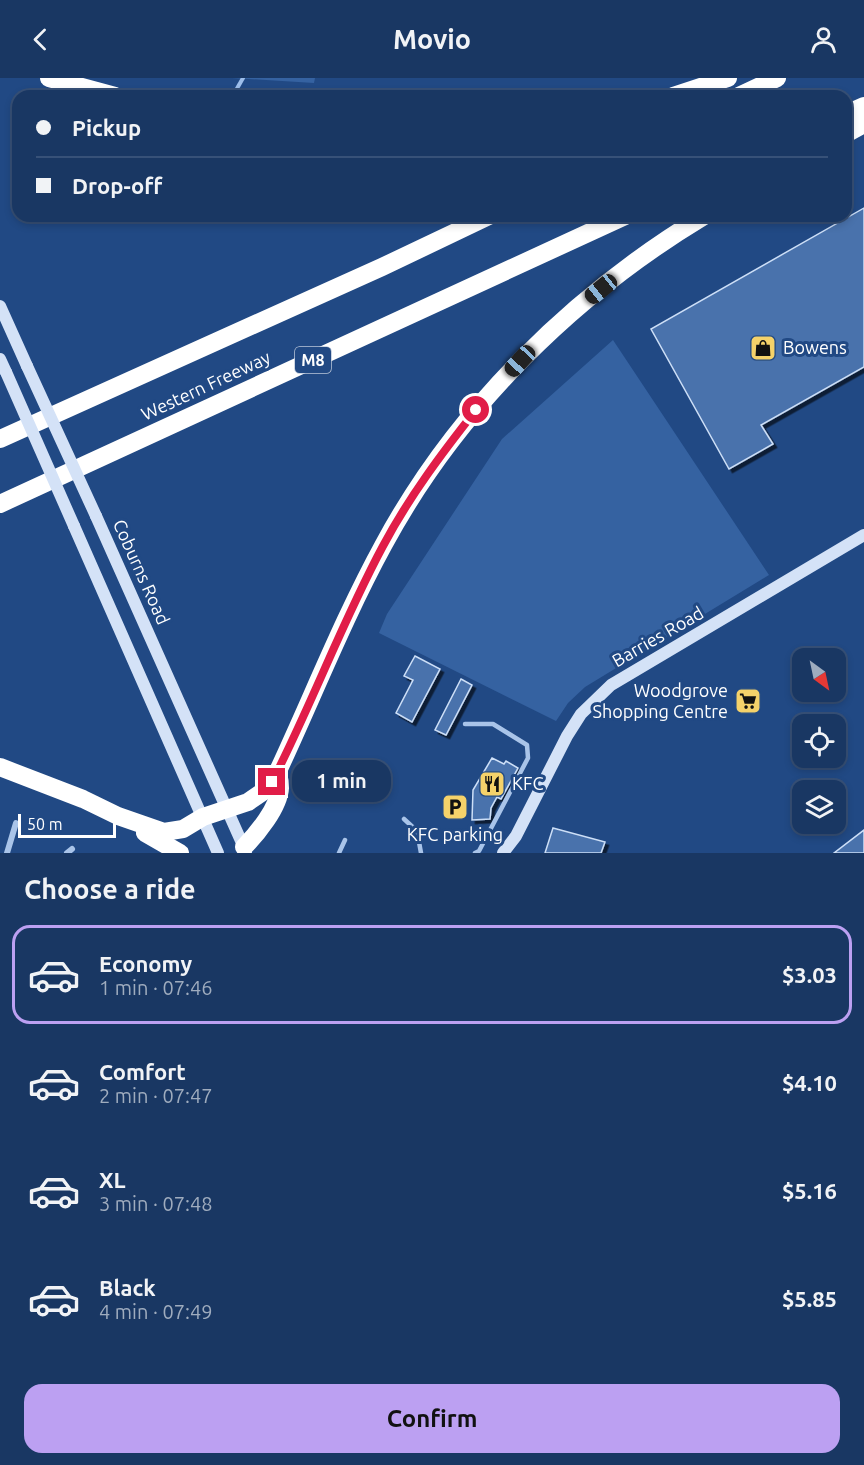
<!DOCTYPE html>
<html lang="en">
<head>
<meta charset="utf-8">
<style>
  :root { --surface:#193763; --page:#26426c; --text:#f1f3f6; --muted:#9facbe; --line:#375178; --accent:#bca0f2 }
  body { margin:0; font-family:Ubuntu,sans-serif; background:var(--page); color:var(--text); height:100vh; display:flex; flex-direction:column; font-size:22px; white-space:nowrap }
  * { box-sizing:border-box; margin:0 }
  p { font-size:20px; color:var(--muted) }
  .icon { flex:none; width:33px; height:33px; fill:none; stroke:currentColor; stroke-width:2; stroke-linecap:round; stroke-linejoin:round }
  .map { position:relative; height:775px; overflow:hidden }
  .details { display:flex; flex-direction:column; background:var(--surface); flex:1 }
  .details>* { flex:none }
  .banner { position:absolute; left:12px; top:12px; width:840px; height:132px; border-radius:18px; box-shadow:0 3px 9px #0003,0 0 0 2px var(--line); display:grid; align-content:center; height:132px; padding:0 24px; background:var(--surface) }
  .needle { width:39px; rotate:147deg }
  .tools { position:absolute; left:792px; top:570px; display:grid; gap:12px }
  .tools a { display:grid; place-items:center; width:54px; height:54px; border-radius:12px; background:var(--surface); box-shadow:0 3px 9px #0003,0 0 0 2px var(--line); font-size:30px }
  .scale { position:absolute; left:18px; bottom:15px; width:98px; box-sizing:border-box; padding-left:6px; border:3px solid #fff; border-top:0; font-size:16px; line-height:21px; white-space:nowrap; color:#fff; -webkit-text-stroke:4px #214984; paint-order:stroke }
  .end { position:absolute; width:27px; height:27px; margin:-14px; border:8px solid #e11d48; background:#fff; box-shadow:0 0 0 3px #fff }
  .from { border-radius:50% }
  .bubble { position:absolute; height:42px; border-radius:18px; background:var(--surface); box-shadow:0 3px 9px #0003,0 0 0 2px var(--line); font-size:20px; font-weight:700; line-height:42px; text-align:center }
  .car { position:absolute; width:18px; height:36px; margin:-18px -9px; border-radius:8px; box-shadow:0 0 4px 2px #0007; background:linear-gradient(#222 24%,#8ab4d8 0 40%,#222 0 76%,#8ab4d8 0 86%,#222 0) }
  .banner b { display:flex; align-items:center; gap:21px; height:57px; font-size:22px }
  .banner b+b { border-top:2px solid var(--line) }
  .banner i { width:15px; height:15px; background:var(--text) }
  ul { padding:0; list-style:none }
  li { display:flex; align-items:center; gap:18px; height:99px; margin:0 12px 9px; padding:0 12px; border:3px solid transparent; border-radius:18px }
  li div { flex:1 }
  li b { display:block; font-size:22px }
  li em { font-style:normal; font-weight:700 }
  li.on { border-color:var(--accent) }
  li>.icon { width:54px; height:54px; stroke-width:1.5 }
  h2 { padding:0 24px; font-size:27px; line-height:72px }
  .primary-button { display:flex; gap:12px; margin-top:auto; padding:12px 24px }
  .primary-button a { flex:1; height:69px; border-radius:18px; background:var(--accent); color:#111; font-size:24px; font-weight:700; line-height:69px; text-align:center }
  header { display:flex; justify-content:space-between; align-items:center; height:78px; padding:0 24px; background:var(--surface); font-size:27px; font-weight:700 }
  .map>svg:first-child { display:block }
</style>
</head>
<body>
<header><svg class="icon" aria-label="back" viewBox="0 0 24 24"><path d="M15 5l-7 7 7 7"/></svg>Movio<svg class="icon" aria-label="person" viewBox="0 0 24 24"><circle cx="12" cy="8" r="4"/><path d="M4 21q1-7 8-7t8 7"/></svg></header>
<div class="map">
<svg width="864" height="775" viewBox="0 0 864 775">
  <defs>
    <filter id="shadow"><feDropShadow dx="3.5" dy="3.5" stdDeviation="0" flood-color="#0009"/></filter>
  </defs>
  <rect width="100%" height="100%" fill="#214984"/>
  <g fill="#3562a1">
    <polygon points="232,0 315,0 314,5"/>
    <polygon points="613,262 769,497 585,609 568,625 556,643 379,555 387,536 502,361"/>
  </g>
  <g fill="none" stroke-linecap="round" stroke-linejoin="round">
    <polyline stroke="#9dbeea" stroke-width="4" points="235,14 243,0"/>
  </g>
  <g fill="#4a72ac" stroke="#cddff7" stroke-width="1.5" filter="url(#shadow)">
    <polygon points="864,130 864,289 761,347 773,366 729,391 651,251"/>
    <polygon points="415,578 440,591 412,644 396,635 413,602 404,598"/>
    <polygon points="461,601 472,607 446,657 435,652"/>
    <polygon points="492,680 504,686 506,683 518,690 501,721 497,719 491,730 490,741 472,742 473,712"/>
    <polygon points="553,750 605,764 601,775 545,775"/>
    <polygon points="864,752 864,775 834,775"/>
  </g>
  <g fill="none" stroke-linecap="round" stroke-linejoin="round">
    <g stroke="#a9c4e9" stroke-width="4.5">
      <polyline points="465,646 493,646 527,667 528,680 479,773 475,775"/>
      <polyline points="404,741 417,753 421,775"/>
      <polyline points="339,775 345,762"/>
    </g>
    <g stroke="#a9c4e9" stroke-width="6">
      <polyline points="7,775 16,745"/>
      <polyline points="67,775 72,771"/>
    </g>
    <g stroke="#d4e2f7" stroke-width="12">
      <polyline points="0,228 27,288"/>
      <polyline points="0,281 6,294"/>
      <polyline points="96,438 246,774"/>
      <polyline points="74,448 218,775"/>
      <polyline points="503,775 516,758 567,658 581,636 611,607 864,457"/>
    </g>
    <g stroke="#fff" stroke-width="18">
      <polyline points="49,0 115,18"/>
      <polyline points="673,18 728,0"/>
      <polyline points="739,18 777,0"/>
      <polyline points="846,36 864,28"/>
      <polyline points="846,56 864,46"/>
      <polyline points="0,361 382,189 489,138"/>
      <polyline points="0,426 625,138"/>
      <path d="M 0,689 L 83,721 L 118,738 L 164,754 L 183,751 L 203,739 L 248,724 L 267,711 L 278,693 C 313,618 344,539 384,466 C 457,331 573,217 704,138"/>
      <polyline points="145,755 180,775"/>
      <path d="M 244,769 C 257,756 279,729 280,710 C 280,705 279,699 278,695"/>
    </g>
    <g stroke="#d4e2f7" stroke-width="12">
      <polyline points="27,288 96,438"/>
      <polyline points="6,294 74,448"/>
    </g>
  </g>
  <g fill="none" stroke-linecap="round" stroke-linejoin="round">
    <path stroke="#e11d48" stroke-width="8" d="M 272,704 C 312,626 342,544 383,468 C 409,419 442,375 476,332"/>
  </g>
  <defs>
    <g id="shop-square" transform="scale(1.35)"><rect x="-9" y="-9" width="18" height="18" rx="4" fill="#f5d26a" stroke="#214984"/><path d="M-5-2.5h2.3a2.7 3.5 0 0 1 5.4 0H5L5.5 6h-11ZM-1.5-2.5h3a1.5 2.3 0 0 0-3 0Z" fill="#111"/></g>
    <g id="supermarket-square" transform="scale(1.35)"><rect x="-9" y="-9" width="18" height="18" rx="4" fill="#f5d26a" stroke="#214984"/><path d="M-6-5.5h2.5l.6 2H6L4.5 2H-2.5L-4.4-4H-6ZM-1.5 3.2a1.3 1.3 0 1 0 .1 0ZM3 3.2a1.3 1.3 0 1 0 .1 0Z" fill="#111"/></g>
    <g id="restaurant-square" transform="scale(1.35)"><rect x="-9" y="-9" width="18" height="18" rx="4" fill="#f5d26a" stroke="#214984"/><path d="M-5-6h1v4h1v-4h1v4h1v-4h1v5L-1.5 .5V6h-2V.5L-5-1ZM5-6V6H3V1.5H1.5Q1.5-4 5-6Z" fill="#111"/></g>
    <g id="parking-square" transform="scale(1.35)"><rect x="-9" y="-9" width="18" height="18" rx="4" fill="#f5d26a" stroke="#214984"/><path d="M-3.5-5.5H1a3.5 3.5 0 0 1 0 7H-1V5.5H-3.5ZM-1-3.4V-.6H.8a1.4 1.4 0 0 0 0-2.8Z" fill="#111"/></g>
  </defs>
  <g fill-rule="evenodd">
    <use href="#shop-square" x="763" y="270"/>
    <use href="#supermarket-square" x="748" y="623"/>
    <use href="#restaurant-square" x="492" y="706"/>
    <use href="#parking-square" x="455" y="729"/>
  </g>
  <g text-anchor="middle" stroke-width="6" stroke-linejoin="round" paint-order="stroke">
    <rect fill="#214984" stroke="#bcc8da" stroke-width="1.5" x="295" y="269" width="36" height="26" rx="4.5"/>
    <g font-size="16" font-weight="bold" fill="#fff">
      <text x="313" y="288">M8</text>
    </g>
    <g font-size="18" fill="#fff" stroke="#214984" text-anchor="start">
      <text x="783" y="276">Bowens</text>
      <text x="728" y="619" text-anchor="end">Woodgrove<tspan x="728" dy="21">Shopping Centre</tspan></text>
      <text x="512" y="712">KFC</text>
      <text x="455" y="763" text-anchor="middle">KFC parking</text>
    </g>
    <g font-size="18" fill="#fff" stroke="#214984">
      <text transform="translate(206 308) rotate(-25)" y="6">Western Freeway</text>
      <text transform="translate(141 494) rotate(66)" y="6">Coburns Road</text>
      <text transform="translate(658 559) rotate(-30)" y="6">Barries Road</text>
    </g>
  </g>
</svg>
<div class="tools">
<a><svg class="needle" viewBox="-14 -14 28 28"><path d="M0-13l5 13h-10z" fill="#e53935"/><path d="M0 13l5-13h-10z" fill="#9facbe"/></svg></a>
<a><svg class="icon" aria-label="locate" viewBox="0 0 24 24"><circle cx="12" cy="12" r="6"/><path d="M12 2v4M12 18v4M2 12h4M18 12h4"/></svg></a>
<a><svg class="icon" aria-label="layers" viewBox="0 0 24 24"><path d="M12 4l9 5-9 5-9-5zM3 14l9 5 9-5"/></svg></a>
</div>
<div class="scale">50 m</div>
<i class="end from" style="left:476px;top:332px"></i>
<i class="end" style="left:272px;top:704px"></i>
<div class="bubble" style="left:292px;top:682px;width:99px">1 min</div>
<i class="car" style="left:601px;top:211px;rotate:231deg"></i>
<i class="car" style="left:520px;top:283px;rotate:223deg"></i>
<div class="banner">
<b><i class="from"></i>Pickup</b>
<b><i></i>Drop-off</b>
</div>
</div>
<section class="details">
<h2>Choose a ride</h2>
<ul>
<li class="on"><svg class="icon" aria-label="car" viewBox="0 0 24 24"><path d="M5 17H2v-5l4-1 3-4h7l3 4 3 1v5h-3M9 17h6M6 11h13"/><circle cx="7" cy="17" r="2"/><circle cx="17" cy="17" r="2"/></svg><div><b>Economy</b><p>1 min · 07:46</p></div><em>$3.03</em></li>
<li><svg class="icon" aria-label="car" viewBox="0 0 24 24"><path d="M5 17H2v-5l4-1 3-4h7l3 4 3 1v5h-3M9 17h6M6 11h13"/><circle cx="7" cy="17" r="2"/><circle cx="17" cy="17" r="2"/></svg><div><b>Comfort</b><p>2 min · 07:47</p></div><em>$4.10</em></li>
<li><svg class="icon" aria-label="car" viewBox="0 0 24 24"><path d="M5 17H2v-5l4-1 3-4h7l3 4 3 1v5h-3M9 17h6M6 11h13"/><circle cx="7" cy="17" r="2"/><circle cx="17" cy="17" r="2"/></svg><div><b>XL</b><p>3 min · 07:48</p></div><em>$5.16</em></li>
<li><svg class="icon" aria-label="car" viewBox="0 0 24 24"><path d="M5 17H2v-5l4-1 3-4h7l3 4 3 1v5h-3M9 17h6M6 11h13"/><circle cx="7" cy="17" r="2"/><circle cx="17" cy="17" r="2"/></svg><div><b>Black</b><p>4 min · 07:49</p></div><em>$5.85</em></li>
</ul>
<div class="primary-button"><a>Confirm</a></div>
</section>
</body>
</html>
